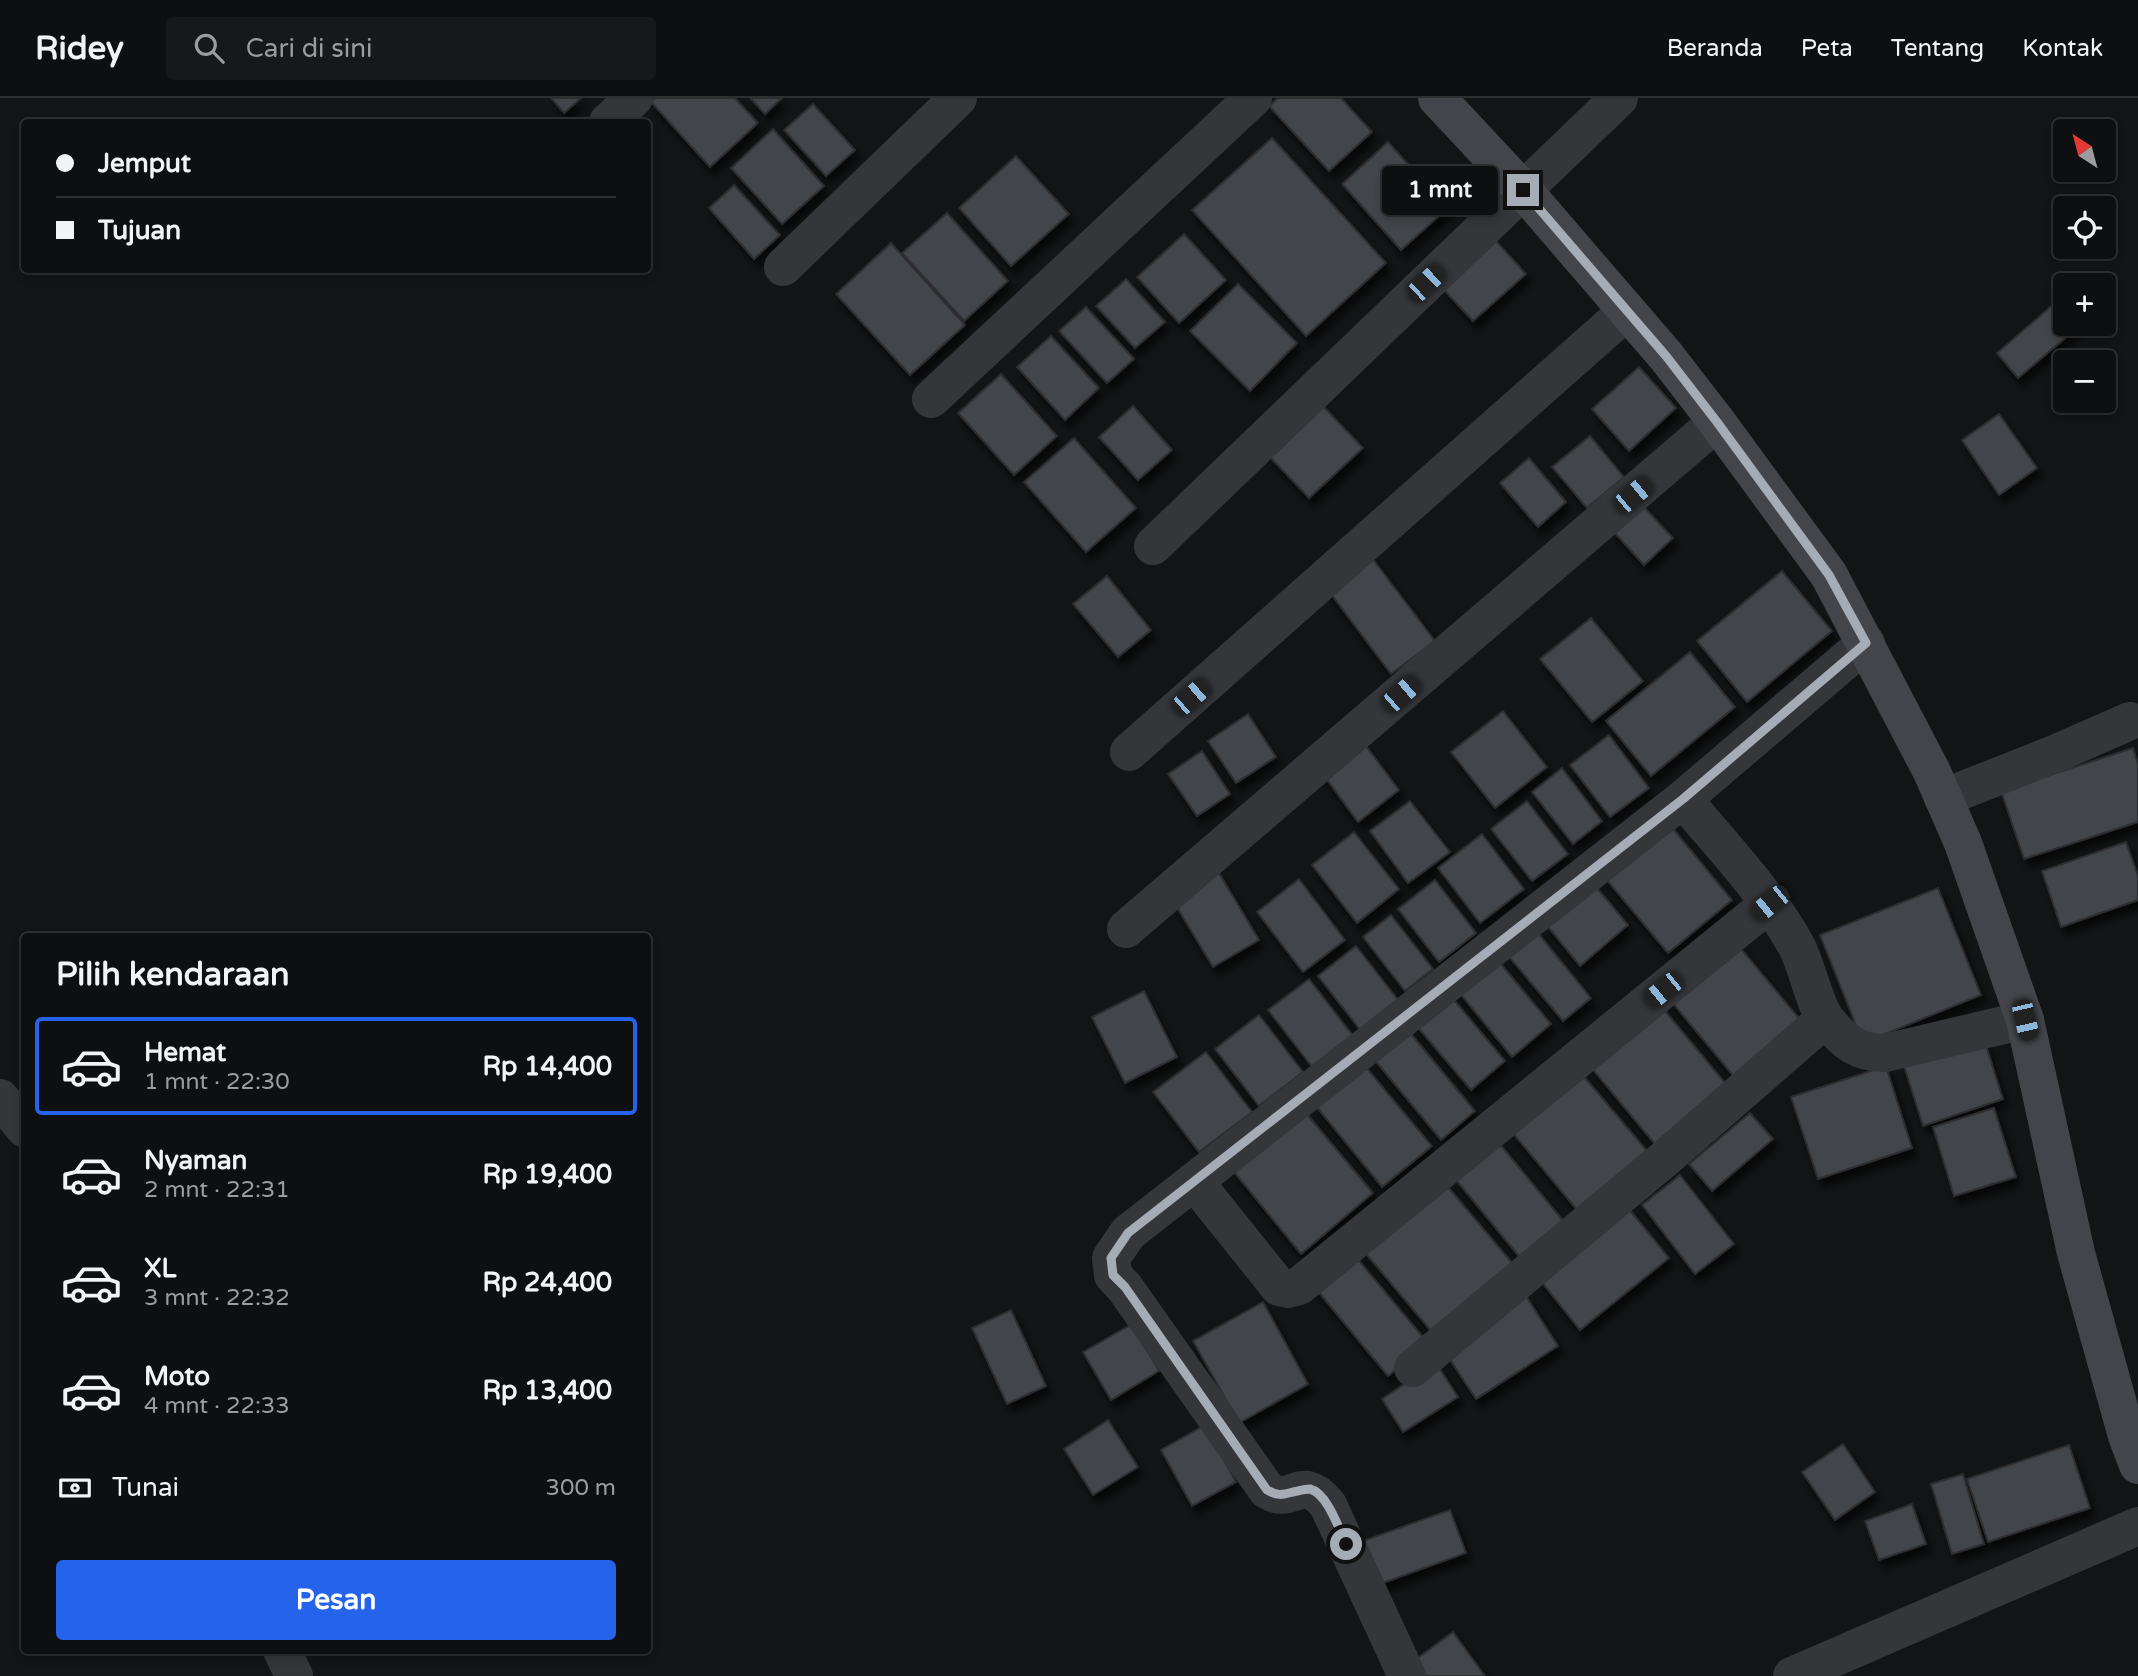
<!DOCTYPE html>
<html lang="id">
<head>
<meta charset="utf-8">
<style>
  :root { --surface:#0e0f10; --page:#171819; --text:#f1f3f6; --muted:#9b9c9f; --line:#2e2f30; --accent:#2563eb }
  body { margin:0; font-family:"Varela Round",sans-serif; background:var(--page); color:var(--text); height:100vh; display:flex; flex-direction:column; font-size:26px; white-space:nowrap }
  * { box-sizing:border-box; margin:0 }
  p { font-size:23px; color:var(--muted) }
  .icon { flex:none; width:38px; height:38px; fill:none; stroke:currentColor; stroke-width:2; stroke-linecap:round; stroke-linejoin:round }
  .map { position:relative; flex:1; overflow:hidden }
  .details { position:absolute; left:21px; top:835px; width:630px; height:721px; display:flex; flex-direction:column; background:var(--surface); border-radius:7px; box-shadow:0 4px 10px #0003,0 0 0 2px var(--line) }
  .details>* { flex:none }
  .guide { position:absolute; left:21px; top:21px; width:630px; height:154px; border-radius:7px; box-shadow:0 4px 10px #0003,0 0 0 2px var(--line); display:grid; align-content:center; height:154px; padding:0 35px; background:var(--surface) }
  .needle { width:46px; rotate:324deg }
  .buttons { position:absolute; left:2053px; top:21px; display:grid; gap:14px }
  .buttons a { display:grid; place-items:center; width:63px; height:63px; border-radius:7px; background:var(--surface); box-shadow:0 4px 10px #0003,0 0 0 2px var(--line); font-size:35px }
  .end { position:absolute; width:32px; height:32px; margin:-16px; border:9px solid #a6acb5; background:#111; box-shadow:0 0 0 4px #111 }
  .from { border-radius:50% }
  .bubble { position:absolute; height:49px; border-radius:7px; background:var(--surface); box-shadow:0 4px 10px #0003,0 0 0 2px var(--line); font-size:23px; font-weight:800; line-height:49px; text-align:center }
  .car { position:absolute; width:21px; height:42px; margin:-21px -10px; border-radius:9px; box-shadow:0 0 5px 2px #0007; background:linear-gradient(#222 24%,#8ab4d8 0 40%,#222 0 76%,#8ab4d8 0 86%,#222 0) }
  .guide b { display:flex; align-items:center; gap:24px; height:66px; font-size:26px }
  .guide b+b { border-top:2px solid var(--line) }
  .guide i { width:18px; height:18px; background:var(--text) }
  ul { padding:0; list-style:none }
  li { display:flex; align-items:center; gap:21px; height:98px; margin:0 14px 10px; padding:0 21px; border:4px solid transparent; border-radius:7px }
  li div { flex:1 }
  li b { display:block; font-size:26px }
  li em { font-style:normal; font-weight:800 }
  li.selected { border-color:var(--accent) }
  li>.icon { width:63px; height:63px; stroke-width:1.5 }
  h2 { padding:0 35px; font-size:32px; line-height:84px }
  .pay { display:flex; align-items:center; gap:18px; height:77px; padding:0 35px; font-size:26px }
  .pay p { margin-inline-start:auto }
  .button { display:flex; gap:14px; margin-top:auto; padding:14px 35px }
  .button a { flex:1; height:80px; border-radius:7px; background:var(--accent); color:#fff; font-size:28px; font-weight:800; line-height:80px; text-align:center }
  header { display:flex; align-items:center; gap:42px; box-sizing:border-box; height:98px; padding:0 35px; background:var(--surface); border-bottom:2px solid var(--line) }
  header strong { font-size:33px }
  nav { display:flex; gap:38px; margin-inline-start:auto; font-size:24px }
  .search { width:490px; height:63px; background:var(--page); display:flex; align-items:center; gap:18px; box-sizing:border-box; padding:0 24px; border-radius:7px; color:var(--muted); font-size:26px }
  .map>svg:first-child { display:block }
</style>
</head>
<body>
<header>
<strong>Ridey</strong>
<div class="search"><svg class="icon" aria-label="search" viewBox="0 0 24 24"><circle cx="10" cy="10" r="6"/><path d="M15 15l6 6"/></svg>Cari di sini</div>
<nav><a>Beranda</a><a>Peta</a><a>Tentang</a><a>Kontak</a></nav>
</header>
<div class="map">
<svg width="2138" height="1578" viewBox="0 0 2138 1578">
  <defs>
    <filter id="shadow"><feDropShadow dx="4.5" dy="8" stdDeviation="3.5" flood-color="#0009"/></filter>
  </defs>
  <rect width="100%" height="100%" fill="#131415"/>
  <g fill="#434448" stroke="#2e2e31" stroke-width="2" filter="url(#shadow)">
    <polygon points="551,0 581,0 564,15"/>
    <polygon points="655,0 735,0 758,25 710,69 651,4"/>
    <polygon points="750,0 782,0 765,16"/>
    <polygon points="1278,0 1341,0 1372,34 1329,73 1269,8"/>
    <polygon points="813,6 855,52 826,78 784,32"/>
    <polygon points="773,31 824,88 782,126 731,70"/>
    <polygon points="1272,40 1386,165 1306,238 1192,112"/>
    <polygon points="1388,44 1448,110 1401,152 1342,86"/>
    <polygon points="1016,58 1069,116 1011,168 959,110"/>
    <polygon points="734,87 780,137 754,161 709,110"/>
    <polygon points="947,115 1008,183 964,223 902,155"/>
    <polygon points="1184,136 1226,182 1179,225 1137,179"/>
    <polygon points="1496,143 1526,176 1473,223 1443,191"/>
    <polygon points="891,145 965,227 910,277 836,196"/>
    <polygon points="1126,181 1165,224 1135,250 1096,208"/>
    <polygon points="1238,186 1297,245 1250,293 1190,233"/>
    <polygon points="2055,205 2065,217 2065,226 2073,226 2077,230 2018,280 1997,255"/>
    <polygon points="1086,209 1134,261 1107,285 1059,233"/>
    <polygon points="1051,238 1099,290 1065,322 1017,269"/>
    <polygon points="1639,269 1676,310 1629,353 1592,311"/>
    <polygon points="1001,276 1057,338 1014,377 958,315"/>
    <polygon points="1322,307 1363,350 1309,400 1268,357"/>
    <polygon points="1133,308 1172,352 1138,382 1099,339"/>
    <polygon points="1999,316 2037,370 1999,397 1962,342"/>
    <polygon points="1590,338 1624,379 1587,410 1552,369"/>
    <polygon points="1074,340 1136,410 1086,454 1024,384"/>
    <polygon points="1529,360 1566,404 1538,429 1500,385"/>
    <polygon points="1641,406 1673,440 1644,467 1612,432"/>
    <polygon points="1369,456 1435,543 1391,576 1325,488"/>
    <polygon points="1782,473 1832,533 1747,604 1697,543"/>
    <polygon points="1107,478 1151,532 1118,559 1073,506"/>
    <polygon points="1591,520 1643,583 1592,624 1540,561"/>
    <polygon points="1690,554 1735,609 1651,678 1606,623"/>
    <polygon points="1503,613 1547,669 1495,710 1451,654"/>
    <polygon points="1248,616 1276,659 1236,685 1208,643"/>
    <polygon points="1609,637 1649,690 1610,719 1570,667"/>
    <polygon points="1360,640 1399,692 1358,724 1319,671"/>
    <polygon points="2133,650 2138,666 2138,724 2024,761 2001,693"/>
    <polygon points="1202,653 1230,696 1197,718 1168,676"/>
    <polygon points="1562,670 1602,723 1573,746 1532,694"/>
    <polygon points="1410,703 1450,754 1408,785 1370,733"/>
    <polygon points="1527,703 1568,756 1532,783 1491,731"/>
    <polygon points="1665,721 1732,802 1668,855 1600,774"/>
    <polygon points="1354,734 1399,791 1357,825 1312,767"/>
    <polygon points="1482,736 1524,791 1480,825 1438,770"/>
    <polygon points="2126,744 2138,778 2138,802 2061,829 2042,773"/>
    <polygon points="1219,775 1259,842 1213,869 1173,803"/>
    <polygon points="1299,781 1345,842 1303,874 1257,814"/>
    <polygon points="1435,782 1476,835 1439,864 1398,811"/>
    <polygon points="1592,784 1628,827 1580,868 1544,824"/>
    <polygon points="1938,790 1981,897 1863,945 1820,837"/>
    <polygon points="1391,817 1433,871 1405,893 1363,839"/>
    <polygon points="1534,830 1591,900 1563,923 1505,854"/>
    <polygon points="1732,840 1803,925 1736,981 1665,896"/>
    <polygon points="1356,848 1399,903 1361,933 1318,878"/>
    <polygon points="1491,854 1551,926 1512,959 1453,887"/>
    <polygon points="1309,881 1354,939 1313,970 1268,912"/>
    <polygon points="1144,893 1177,959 1125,985 1092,919"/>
    <polygon points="1450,897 1505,963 1471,992 1415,926"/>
    <polygon points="1661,908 1731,992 1659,1051 1589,967"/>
    <polygon points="1259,917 1303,974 1259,1008 1215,951"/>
    <polygon points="1407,931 1475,1013 1441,1042 1373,960"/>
    <polygon points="1983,938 2003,1001 1923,1028 1903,965"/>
    <polygon points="1206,954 1252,1014 1199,1054 1153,994"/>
    <polygon points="1364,967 1432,1048 1382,1089 1315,1007"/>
    <polygon points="1886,968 1912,1050 1818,1081 1791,999"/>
    <polygon points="1581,975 1653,1060 1583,1119 1511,1033"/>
    <polygon points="1994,1010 2016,1079 1954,1098 1933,1029"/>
    <polygon points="1306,1015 1373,1095 1301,1156 1234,1074"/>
    <polygon points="1750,1015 1773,1041 1712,1093 1689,1066"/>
    <polygon points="1499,1045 1570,1131 1527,1168 1456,1082"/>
    <polygon points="1680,1077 1734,1146 1695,1176 1642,1107"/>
    <polygon points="1443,1083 1519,1173 1437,1240 1362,1151"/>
    <polygon points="1629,1111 1669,1160 1580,1232 1540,1182"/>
    <polygon points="1350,1152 1428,1245 1388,1278 1311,1185"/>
    <polygon points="1526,1198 1558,1248 1476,1301 1443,1251"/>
    <polygon points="1263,1204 1308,1286 1239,1325 1193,1243"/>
    <polygon points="1011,1212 1046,1288 1007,1306 972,1230"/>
    <polygon points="1132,1226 1159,1273 1111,1302 1083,1254"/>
    <polygon points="1436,1265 1458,1299 1403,1334 1382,1301"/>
    <polygon points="1108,1322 1138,1369 1093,1397 1064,1351"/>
    <polygon points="1205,1327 1236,1384 1192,1408 1161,1352"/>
    <polygon points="1843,1346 1875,1394 1835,1422 1802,1374"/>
    <polygon points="2069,1347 2090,1410 1988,1444 1967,1381"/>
    <polygon points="1963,1376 1984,1446 1952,1456 1931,1386"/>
    <polygon points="1912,1406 1926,1446 1879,1462 1865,1423"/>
    <polygon points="1450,1412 1466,1455 1369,1490 1354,1446"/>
    <polygon points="1453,1534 1485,1578 1410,1578 1404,1570"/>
  </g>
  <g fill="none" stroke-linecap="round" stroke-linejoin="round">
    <g stroke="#35363a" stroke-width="38">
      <polyline points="608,24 634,0"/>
      <polyline points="783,169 958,0"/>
      <polyline points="931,301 1253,0"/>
      <polyline points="1153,448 1619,0"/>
      <polyline points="1129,654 1627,213"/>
      <polyline points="1943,700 2057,655 2130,623"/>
      <path d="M 1683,701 C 1723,749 1767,794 1797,849 C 1807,868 1815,909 1827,923 C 1845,944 1857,955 1885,955 L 2025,922"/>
      <polyline points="1126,831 1717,324"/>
      <polyline points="0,1000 24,1030"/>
      <polyline points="1194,1083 1279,1189 1288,1191 1299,1188 1770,805"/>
      <polyline points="1413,1270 1662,1063 1825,921"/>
      <polyline points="282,1552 294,1578"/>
      <path d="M 1407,1578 L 1328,1407 C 1301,1373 1293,1409 1267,1392 L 1125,1190 L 1113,1177 L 1111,1160 L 1128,1135 L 1683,701 L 1866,545"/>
      <polyline points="1792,1578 2138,1428"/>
    </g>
    <polyline stroke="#43454a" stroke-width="38" points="1437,0 1523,92 1666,258 1717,324 1829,477 1932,674 1963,745 2025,922 2076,1155 2127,1338 2138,1367"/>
  </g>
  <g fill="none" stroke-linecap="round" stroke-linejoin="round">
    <path stroke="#a6acb5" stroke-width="9" d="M 1346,1446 C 1339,1431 1327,1395 1310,1391 C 1305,1391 1298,1393 1293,1394 C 1282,1397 1277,1398 1267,1392 L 1125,1189 L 1113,1177 L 1111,1160 L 1128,1135 L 1683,701 L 1866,545 L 1829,477 L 1717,324 L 1666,258 L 1523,92"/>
  </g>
</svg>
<div class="buttons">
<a><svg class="needle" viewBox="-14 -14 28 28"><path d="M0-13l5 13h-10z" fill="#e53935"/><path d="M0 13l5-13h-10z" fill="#9b9c9f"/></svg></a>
<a><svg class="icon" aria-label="locate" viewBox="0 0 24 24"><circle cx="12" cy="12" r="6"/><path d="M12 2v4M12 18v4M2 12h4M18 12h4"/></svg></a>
<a>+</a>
<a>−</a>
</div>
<i class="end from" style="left:1346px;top:1446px"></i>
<i class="end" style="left:1523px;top:92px"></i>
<div class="bubble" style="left:1382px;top:68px;width:116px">1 mnt</div>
<i class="car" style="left:1426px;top:185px;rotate:46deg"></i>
<i class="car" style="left:1633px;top:397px;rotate:50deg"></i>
<i class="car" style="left:1401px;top:596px;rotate:49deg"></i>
<i class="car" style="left:1191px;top:599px;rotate:49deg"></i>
<i class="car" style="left:1770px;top:805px;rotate:231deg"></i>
<i class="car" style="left:1663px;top:892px;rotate:231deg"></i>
<i class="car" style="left:2025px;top:922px;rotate:167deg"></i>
<div class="guide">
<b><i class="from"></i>Jemput</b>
<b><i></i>Tujuan</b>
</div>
<section class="details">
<h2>Pilih kendaraan</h2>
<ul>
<li class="selected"><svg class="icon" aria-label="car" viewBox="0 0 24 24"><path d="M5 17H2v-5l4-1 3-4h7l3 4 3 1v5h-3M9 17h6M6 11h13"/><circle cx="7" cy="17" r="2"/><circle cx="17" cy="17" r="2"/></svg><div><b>Hemat</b><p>1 mnt · 22:30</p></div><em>Rp 14,400</em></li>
<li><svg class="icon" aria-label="car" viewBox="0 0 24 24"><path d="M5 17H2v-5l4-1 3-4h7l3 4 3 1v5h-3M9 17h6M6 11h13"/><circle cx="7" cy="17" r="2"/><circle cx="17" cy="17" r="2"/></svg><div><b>Nyaman</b><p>2 mnt · 22:31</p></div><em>Rp 19,400</em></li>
<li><svg class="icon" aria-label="car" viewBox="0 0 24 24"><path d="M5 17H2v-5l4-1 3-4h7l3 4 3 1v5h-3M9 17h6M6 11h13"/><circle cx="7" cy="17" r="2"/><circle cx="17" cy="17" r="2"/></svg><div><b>XL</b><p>3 mnt · 22:32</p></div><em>Rp 24,400</em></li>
<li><svg class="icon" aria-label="car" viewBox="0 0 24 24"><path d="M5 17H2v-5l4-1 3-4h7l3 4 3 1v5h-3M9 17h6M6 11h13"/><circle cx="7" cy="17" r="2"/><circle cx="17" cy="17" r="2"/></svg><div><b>Moto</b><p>4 mnt · 22:33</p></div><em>Rp 13,400</em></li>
</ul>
<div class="pay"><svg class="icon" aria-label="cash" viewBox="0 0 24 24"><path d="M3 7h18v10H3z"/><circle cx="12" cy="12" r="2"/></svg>Tunai<p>300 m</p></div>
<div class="button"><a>Pesan</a></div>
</section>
</div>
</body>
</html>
